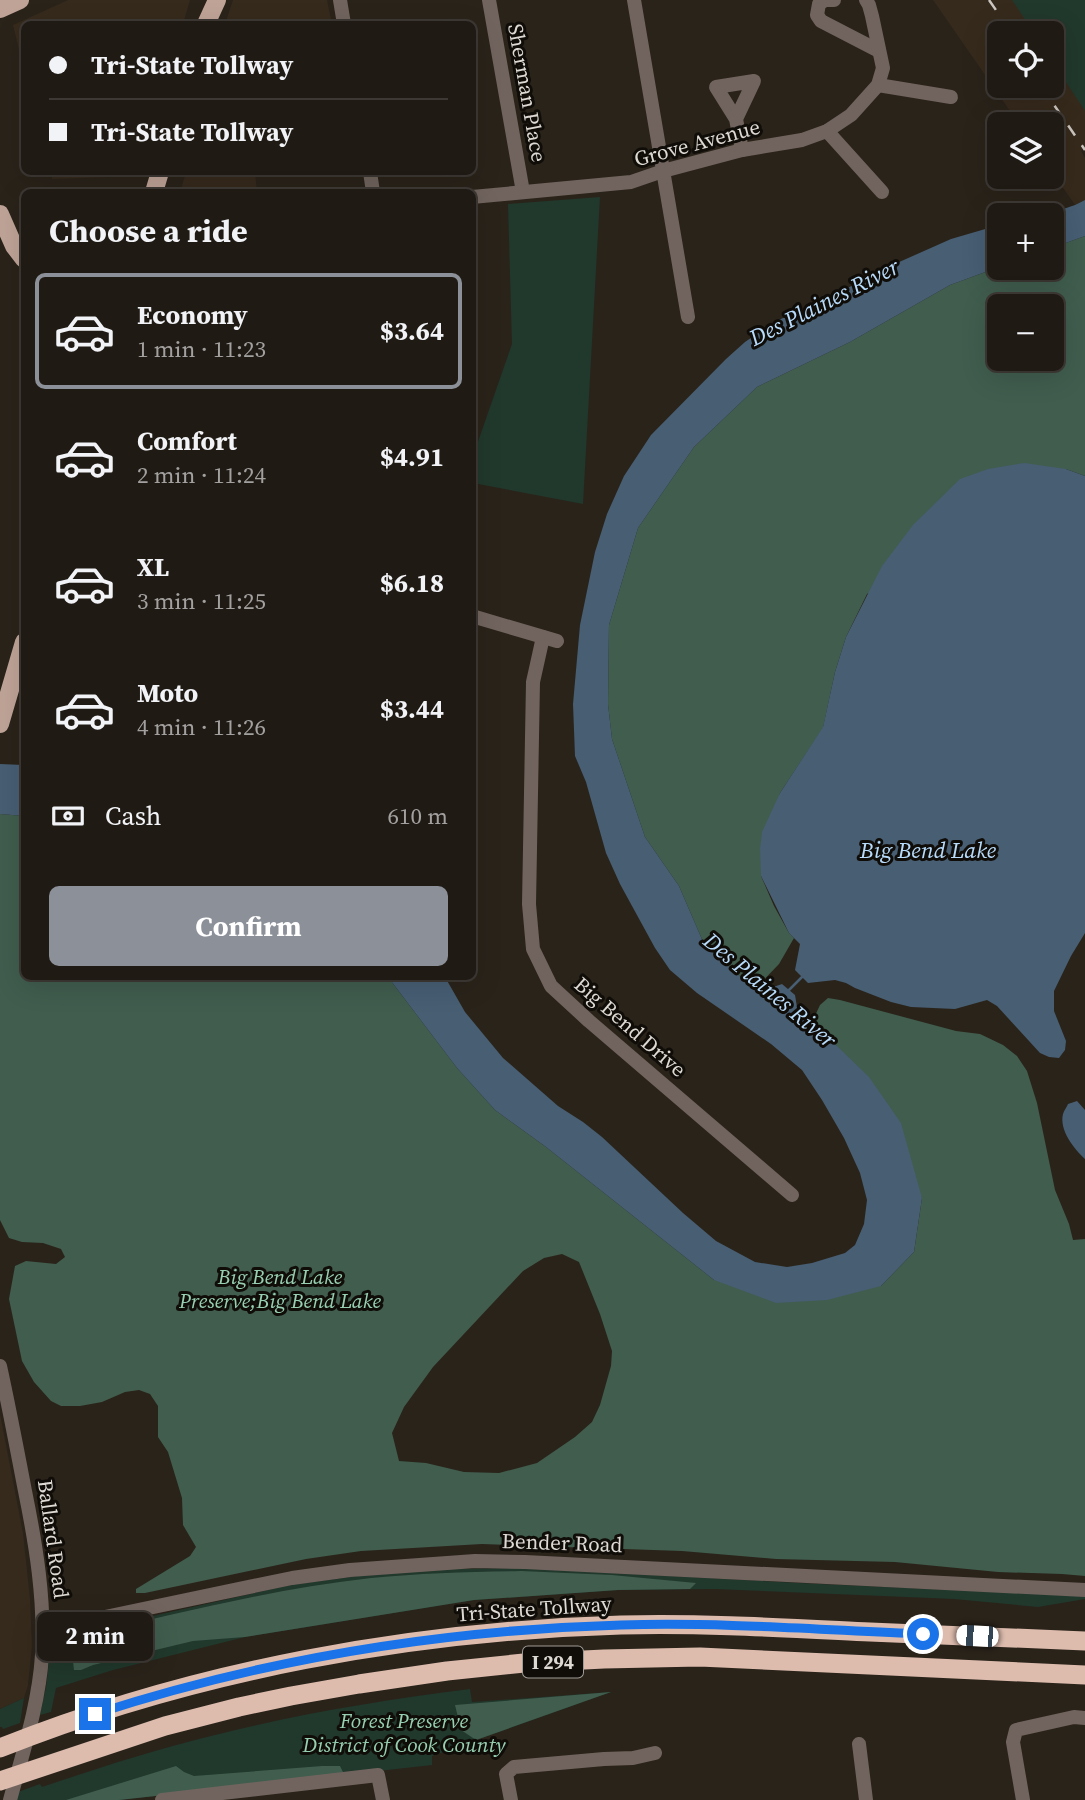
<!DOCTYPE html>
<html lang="en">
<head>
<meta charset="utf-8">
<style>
  :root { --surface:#201a14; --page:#2d2722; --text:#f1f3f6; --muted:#a2a1a0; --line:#3d3834; --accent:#8c9099 }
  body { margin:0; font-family:"Source Serif 4",serif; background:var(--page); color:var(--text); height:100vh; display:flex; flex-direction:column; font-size:26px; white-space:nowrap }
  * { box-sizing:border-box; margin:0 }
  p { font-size:23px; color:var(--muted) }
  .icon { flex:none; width:38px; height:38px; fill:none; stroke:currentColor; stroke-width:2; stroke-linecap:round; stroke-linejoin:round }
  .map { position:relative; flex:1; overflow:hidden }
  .sheet { position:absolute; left:21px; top:189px; width:455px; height:791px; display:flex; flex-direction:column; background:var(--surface); border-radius:10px; box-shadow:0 7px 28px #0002,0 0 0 2px var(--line) }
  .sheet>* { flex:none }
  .banner { position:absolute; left:21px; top:21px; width:455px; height:154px; border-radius:10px; box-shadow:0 7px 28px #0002,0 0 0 2px var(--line); display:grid; align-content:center; height:154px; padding:0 28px; background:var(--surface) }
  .fabs { position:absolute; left:987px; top:21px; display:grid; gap:14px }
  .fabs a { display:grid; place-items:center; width:77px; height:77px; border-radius:10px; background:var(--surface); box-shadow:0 7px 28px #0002,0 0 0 2px var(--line); font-size:35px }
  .end { position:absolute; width:32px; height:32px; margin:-16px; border:9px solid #1a73e8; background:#fff; box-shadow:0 0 0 4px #fff }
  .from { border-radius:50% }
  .bubble { position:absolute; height:49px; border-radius:10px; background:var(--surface); box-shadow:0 7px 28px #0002,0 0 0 2px var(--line); font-size:23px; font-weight:700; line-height:49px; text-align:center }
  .car { position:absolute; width:21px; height:42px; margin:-21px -10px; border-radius:9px; box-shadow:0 0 5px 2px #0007; background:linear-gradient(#fff 24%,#345 0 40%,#fff 0 76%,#345 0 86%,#fff 0) }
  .banner b { display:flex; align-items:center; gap:24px; height:66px; font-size:26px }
  .banner b+b { border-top:2px solid var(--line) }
  .banner i { width:18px; height:18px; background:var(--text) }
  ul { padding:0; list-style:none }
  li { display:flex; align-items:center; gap:21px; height:116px; margin:0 14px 10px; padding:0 14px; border:4px solid transparent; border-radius:10px }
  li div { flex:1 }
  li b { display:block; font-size:26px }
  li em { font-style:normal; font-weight:700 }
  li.on { border-color:var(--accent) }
  li>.icon { width:63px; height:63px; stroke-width:1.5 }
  h2 { padding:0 28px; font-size:32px; line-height:84px }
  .pay { display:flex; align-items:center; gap:18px; height:77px; padding:0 28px; font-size:26px }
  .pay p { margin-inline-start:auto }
  .button { display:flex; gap:14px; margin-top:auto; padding:14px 28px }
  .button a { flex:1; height:80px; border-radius:10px; background:var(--accent); color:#fff; font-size:28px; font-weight:700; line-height:80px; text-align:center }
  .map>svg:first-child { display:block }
</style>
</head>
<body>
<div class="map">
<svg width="1085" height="1800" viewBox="0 0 1085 1800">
  <rect width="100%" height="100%" fill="#2a231a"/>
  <g fill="#362a1c">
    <polygon points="68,0 190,0 183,24 24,24 24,71 13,25"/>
    <polygon points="233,0 327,0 332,24 225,24"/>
    <polygon points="933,0 1028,0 1051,33 999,33 999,86 1052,86 1052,34 1085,83 1085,148 1081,151 1085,158 1085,200 1075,205 1052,172 1052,124 1019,124"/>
    <polygon points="51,172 141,172 139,176 52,179"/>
    <polygon points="186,172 255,172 257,192 180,192"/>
    <polygon points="0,1414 23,1533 30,1599 32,1646 28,1685 24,1698 0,1709"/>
  </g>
  <g fill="#21382c">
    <polygon points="1012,0 1085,0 1085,111 1052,61 1052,33 1034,33"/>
    <polygon points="600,197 583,504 473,483 473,456 512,344 508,204"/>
    <polygon points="521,1568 799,1583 1085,1596 1085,1599 1038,1607 954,1599 715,1589 618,1590 474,1600 245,1637 113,1670 56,1688 51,1712 40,1715 46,1687 50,1653 58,1641 68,1635 290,1585 358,1576 449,1569"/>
    <path d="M 470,1689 L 472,1702 L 611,1692 L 432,1756 L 432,1765 L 119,1800 L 16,1800 L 18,1792 L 40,1784 L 42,1787 C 98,1768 154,1750 211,1736 C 297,1714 383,1700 470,1689 Z"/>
    <polygon points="24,1698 20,1723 3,1729 2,1727 0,1727 0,1709"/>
  </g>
  <g fill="#405d4e" fill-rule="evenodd">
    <path d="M 1085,236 L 1085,476 L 1066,469 L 867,594 L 846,637 L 835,672 L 823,728 L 780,793 L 761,876 L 774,906 L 789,933 L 794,938 L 779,964 L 756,988 L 744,980 L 704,944 L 679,886 L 645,837 L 612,739 L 608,704 L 609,625 L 638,528 L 694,447 L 757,387 L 850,342 L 950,285 L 999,267 L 1052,268 L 1052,248 ZM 999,306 L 1052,306 L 1052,359 L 999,359 Z"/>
    <path d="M 0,814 L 24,816 L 24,976 L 388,977 L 457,1068 L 495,1110 L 546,1147 L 714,1280 L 881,1286 L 914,1252 L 922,1198 L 836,1045 L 813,1020 L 820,1005 L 828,998 L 840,1000 L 956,1031 L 980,1034 L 1003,1045 L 1017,1056 L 1027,1071 L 1037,1103 L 1055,1190 L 1069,1224 L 1073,1240 L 1085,1239 L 1085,1576 L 1062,1574 L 998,1572 L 895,1562 L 776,1559 L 682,1551 L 482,1544 L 361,1551 L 306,1559 L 145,1593 L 136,1593 L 136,1589 L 190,1556 L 196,1547 L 183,1525 L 182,1498 L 168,1452 L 158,1437 L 158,1406 L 150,1394 L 139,1390 L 125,1392 L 102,1402 L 80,1406 L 61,1406 L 51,1401 L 34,1382 L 22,1361 L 9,1299 L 15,1266 L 26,1261 L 56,1264 L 65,1257 L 61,1249 L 43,1243 L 22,1242 L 9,1238 L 0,1220 ZM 562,1254 L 579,1262 L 600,1314 L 612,1351 L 611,1366 L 600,1405 L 592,1422 L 575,1437 L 537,1463 L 499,1473 L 464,1472 L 426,1463 L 399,1461 L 392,1433 L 404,1407 L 433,1367 L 523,1271 L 544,1258 Z"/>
    <path d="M 521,1571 L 612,1575 L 696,1583 L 690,1589 L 618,1590 L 474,1600 L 245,1637 L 193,1641 L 93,1665 L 81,1670 L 74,1670 L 71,1642 L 77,1637 C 174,1614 272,1589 371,1578 C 421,1573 471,1572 521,1571 Z"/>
    <polygon points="611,1692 476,1740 461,1730 455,1705"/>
    <polygon points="176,1766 184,1772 194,1776 322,1766 340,1766 343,1772 328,1777 119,1800 66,1800"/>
  </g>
  <g fill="#475e73">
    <polygon points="1085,200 1085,236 1052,248 1052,215 1046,215 1075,205"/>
    <polygon points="999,225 999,267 950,285 850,342 757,387 694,447 638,528 609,625 608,704 612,739 645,837 679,886 704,944 744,980 762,991 782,984 795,995 797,1007 813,1020 836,1045 869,1077 901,1123 922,1198 914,1252 881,1286 827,1300 776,1303 714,1280 546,1147 495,1110 457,1068 388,977 445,977 465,1012 503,1058 558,1106 583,1122 602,1137 683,1213 716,1241 755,1262 787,1267 812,1263 845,1253 855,1245 864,1224 867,1200 860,1173 844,1138 822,1100 802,1070 771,1044 697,993 670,970 655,948 620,884 606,853 586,782 575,756 573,704 580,625 595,552 607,514 624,476 651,435 726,359 745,342 774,322 831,297 879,271 951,239"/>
    <polygon points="1024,463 1066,469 1085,476 1085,933 1071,956 1054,991 1054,1011 1066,1041 1065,1050 1059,1058 1049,1057 1040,1053 997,1006 987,1000 955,1009 911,1007 891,1002 855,988 846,983 835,980 808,983 795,970 800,944 789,933 761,876 760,849 762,832 780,793 823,727 835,672 846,637 882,566 913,525 960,479 988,469"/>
    <polygon points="0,764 24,765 24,816 0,814"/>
    <path d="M 1077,1101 L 1085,1110 L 1085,1159 C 1074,1149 1059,1130 1063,1114 C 1064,1110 1067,1107 1068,1104 Z"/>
  </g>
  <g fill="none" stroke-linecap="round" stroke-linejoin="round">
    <polyline stroke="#475e73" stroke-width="2.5" points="787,992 802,977"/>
    <g stroke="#71645e" stroke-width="14">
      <polyline points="340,0 344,24"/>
      <polyline points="489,0 523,192"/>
      <polyline points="634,0 688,317"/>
      <polyline points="834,0 825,0 819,4 817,15 821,21 879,51"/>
      <polyline points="878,85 951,97"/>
      <polyline points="736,119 754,81 716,87 736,119 742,150"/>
      <polyline points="827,131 882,192"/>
      <polyline points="370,172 373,192"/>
      <polyline points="472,197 631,182 663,171 742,150 802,140 827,131 851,115 878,85 883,68 872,16 869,5 866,0"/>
      <polyline points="472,616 557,641"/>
      <polyline points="543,637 533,682 529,904 533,949 551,986 589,1021 792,1195"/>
      <path d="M 0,1366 C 9,1407 17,1449 25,1491 C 36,1545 45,1600 42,1655 C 39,1704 23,1752 10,1800"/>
      <polyline points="43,1630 292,1578 350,1570 475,1561 525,1562 1085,1590"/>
      <polyline points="859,1744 866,1800"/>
      <polyline points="162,1800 378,1775 383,1800"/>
      <polyline points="511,1800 506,1774 514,1767 604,1759 633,1758 655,1753"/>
      <polyline points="1023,1800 1013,1742 1016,1730 1074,1717 1085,1718"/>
    </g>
    <g stroke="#bfa397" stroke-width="18">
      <polyline points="0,9 20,0"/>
      <polyline points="206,24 217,0"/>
      <polyline points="154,192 160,172"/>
      <polyline points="0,214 14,246 24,259"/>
      <polyline points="0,724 24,642"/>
    </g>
    <g stroke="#ddbcae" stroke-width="19">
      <path d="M 0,1748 C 195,1670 412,1631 621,1625 C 704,1623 787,1628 870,1632 C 941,1635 1013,1638 1085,1641"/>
      <polyline points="0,1781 165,1726 239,1707 291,1696 359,1684 447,1671 524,1663 604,1659 700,1657 1085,1675"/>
    </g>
    <g stroke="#cbc6c0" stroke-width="2.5" stroke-dasharray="12 12" stroke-linecap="butt">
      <polyline points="989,0 1012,33"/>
      <polyline points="1041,86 1085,150"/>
    </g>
  </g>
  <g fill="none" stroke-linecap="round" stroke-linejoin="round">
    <path stroke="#1a73e8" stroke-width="9" d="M 95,1714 C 265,1659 444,1630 621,1625 C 722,1622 823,1630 923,1634"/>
  </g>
  <g text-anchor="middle" stroke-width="6" stroke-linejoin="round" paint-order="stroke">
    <rect fill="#100d09" stroke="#a09c96" stroke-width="2" x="523" y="1646.5" width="60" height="31" rx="5"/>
    <g font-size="19" font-weight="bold" fill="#ded9d3">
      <text x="553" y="1669">I 294</text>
    </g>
    <g font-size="21" fill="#ded9d3" stroke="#100d09">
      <text transform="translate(527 93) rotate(80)" y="7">Sherman Place</text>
      <text transform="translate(697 143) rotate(-15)" y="7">Grove Avenue</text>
      <text transform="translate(630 1027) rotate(41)" y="7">Big Bend Drive</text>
      <text transform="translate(53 1539) rotate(82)" y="7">Ballard Road</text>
      <text transform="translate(562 1543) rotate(2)" y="7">Bender Road</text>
      <text transform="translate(534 1609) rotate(-4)" y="7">Tri-State Tollway</text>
    </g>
    <g font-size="21" font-style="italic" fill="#97d0b1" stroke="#100d09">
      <text x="280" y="1284">Big Bend Lake<tspan x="280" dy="24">Preserve;Big Bend Lake</tspan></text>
      <text x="404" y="1728">Forest Preserve<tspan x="404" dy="24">District of Cook County</tspan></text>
    </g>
    <g font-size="23" font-style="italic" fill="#b7dbfb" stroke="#100d09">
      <text transform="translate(824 302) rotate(-27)" y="8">Des Plaines River</text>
      <text x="928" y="858">Big Bend Lake</text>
      <text transform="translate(770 990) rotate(40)" y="8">Des Plaines River</text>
    </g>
  </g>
</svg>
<div class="fabs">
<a><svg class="icon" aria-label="locate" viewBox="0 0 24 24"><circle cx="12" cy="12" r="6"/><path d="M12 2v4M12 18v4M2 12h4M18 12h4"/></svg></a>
<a><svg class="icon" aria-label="layers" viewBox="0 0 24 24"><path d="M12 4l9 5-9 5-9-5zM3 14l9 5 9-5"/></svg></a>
<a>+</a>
<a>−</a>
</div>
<i class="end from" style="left:923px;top:1634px"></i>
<i class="end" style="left:95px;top:1714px"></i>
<div class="bubble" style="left:37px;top:1612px;width:116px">2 min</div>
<i class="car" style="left:977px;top:1636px;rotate:273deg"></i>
<div class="banner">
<b><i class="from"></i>Tri-State Tollway</b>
<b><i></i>Tri-State Tollway</b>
</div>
<section class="sheet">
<h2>Choose a ride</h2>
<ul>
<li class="on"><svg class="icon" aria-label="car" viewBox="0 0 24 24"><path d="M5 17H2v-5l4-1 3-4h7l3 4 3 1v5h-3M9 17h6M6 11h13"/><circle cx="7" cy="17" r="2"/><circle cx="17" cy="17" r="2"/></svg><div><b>Economy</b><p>1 min · 11:23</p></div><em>$3.64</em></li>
<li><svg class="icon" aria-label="car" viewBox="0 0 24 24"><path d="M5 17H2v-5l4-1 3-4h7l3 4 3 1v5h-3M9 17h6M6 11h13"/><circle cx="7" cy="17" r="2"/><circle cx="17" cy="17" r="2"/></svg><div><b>Comfort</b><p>2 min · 11:24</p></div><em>$4.91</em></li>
<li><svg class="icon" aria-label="car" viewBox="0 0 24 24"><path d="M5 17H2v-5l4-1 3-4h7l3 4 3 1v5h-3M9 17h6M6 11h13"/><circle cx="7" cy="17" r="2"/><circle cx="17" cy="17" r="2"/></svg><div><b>XL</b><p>3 min · 11:25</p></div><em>$6.18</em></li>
<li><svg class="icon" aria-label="car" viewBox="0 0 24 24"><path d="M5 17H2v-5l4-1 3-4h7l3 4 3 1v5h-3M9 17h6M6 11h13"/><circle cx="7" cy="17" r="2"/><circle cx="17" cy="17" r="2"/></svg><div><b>Moto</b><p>4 min · 11:26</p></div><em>$3.44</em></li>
</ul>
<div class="pay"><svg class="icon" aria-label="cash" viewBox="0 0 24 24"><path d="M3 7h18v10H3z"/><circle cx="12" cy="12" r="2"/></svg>Cash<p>610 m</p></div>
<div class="button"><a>Confirm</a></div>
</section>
</div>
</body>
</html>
